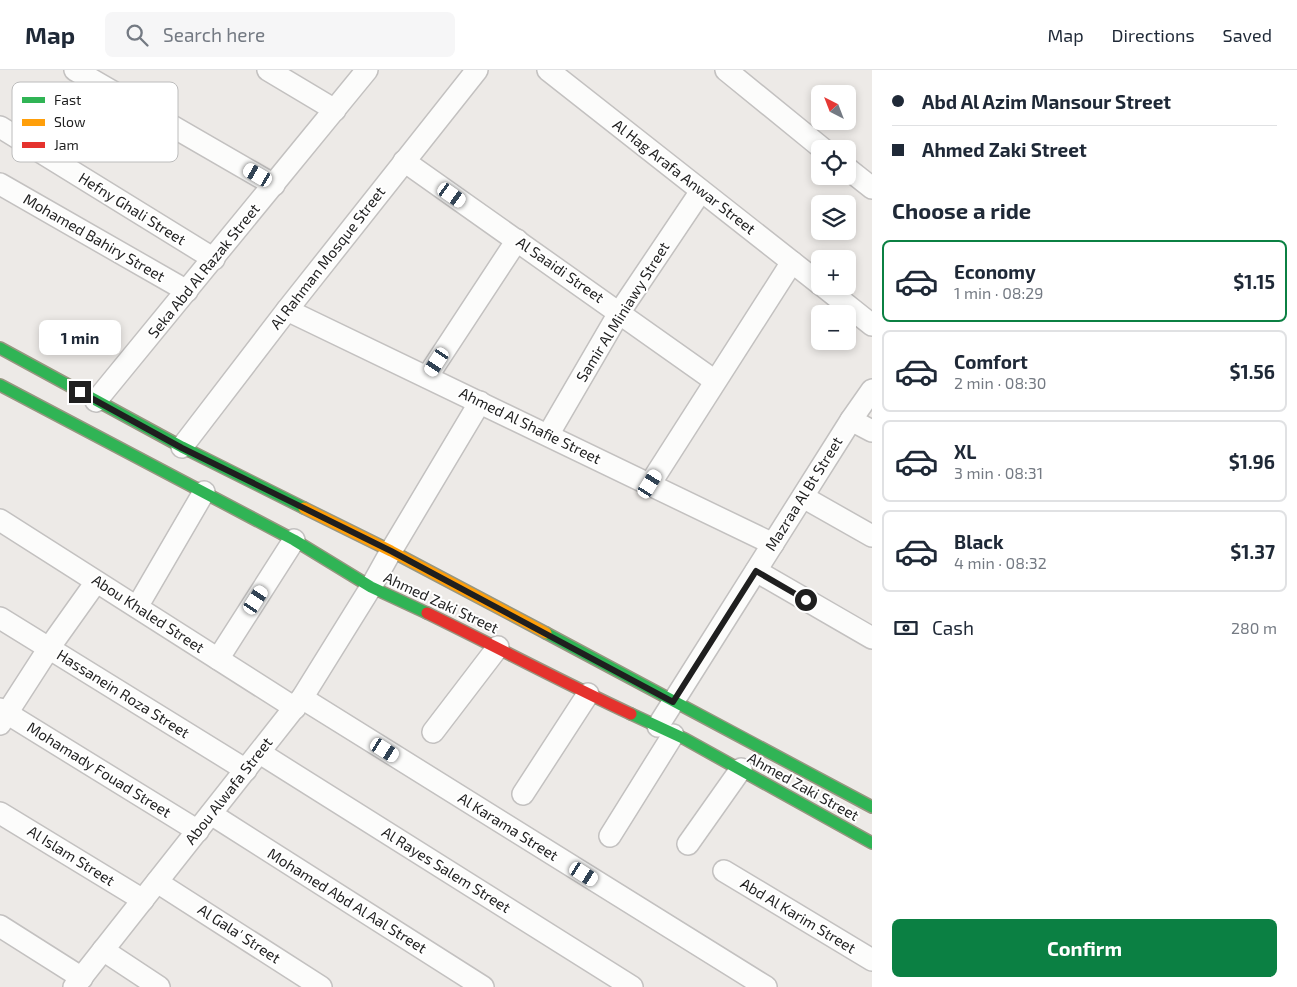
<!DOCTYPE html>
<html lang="en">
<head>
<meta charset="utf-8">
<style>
  :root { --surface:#fff; --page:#f6f6f7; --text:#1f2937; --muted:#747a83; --line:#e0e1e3; --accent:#0b8043 }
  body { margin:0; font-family:"Exo 2",sans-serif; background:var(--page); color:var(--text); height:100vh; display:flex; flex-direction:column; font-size:19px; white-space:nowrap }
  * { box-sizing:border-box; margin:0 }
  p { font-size:16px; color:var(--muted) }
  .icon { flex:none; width:28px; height:28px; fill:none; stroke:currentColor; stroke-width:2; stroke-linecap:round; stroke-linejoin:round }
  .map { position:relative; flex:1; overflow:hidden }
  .panel { display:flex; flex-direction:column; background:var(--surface); width:425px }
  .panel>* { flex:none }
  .banner { display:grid; align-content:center; height:110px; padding:0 20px; background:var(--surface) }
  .needle { width:32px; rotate:318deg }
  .controls { position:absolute; left:811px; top:15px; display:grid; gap:10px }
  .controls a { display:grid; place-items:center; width:45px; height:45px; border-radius:8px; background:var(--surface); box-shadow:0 2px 8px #0003; font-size:25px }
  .end { position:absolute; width:22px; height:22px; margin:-11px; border:6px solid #1f1f1f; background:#fff; box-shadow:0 0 0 2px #fff }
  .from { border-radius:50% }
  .bubble { position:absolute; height:35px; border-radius:8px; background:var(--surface); box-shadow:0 2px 8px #0003; font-size:16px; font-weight:700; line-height:35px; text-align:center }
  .car { position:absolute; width:15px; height:30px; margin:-15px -8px; border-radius:6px; box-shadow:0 0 4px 1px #0007; background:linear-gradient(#fff 24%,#345 0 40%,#fff 0 76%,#345 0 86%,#fff 0) }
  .banner b { display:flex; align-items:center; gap:18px; height:48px; font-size:19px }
  .banner b+b { border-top:1px solid var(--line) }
  .banner i { width:12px; height:12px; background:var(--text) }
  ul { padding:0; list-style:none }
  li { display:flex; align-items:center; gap:15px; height:82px; margin:0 10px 8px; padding:0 10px; border:2px solid var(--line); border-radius:8px }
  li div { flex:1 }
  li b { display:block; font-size:19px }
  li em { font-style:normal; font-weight:700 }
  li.active { border-color:var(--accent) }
  li>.icon { width:45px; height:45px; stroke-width:1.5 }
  h2 { padding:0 20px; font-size:22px; line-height:60px }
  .pay { display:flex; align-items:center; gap:12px; height:55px; padding:0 20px; font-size:19px }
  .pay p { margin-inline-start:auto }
  .primary-button { display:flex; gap:10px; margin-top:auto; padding:10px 20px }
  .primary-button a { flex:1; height:58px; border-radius:8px; background:var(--accent); color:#fff; font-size:20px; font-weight:700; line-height:58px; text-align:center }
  header { display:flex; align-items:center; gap:30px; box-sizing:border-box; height:70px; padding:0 25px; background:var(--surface); border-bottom:1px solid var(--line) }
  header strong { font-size:24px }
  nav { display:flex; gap:28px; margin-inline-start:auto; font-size:18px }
  .search { width:350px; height:45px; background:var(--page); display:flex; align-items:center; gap:12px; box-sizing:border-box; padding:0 18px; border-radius:8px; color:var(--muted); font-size:19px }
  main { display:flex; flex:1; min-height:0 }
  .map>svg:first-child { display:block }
</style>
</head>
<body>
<header>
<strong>Map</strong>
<div class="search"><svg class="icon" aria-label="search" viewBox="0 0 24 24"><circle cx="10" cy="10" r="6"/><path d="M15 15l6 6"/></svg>Search here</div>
<nav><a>Map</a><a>Directions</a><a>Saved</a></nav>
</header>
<main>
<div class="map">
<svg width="872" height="917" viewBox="0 0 872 917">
  <rect width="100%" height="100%" fill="#edeae7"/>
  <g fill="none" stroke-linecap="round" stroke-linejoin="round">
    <g stroke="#c3c1c0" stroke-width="24">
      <g id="street">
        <polyline points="75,0 274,115"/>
        <polyline points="268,0 335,40"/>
        <polyline points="548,0 820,214"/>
        <polyline points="726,0 823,79"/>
        <polyline points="0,57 214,189"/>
        <polyline points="404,91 715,311"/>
        <polyline points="848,99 872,118"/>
        <polyline points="0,114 187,221"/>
        <polyline points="823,216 872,255"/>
        <polyline points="287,240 773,474"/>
        <polyline points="427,307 517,170"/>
        <polyline points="96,331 367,0"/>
        <polyline points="851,350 872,361"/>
        <polyline points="548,365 619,243 701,121"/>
        <polyline points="182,377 287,240 477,0"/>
        <polyline points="650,414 792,192"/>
        <polyline points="803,427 872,466"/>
        <polyline points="0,450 295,638"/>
        <polyline points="756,501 872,568"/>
        <polyline points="137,537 204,422"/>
        <polyline points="0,548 246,700"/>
        <polyline points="218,589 294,470"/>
        <polyline points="302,628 766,917"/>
        <polyline points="0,639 198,761"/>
        <polyline points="0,654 49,578 96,512"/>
        <polyline points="658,656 851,350 872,320"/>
        <polyline points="433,662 498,577"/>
        <polyline points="260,683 632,917"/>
        <polyline points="523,724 588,624"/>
        <polyline points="0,743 143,830"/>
        <polyline points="211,744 483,917"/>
        <polyline points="610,766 673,665"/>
        <polyline points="688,774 741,699"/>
        <polyline points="724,801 872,890"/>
        <polyline points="157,812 321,917"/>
        <polyline points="0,856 82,908"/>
        <polyline points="103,880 159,917"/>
        <polyline points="74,917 302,628 371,517 391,481 480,332"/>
      </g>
    </g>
    <g stroke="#979680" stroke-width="14">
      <g id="fast">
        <polyline points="0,278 182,377 304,438"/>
        <polyline points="0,315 294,470 371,517 427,543"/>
        <polyline points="546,563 872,737"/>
        <polyline points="631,644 685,669 872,773"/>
      </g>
    </g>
    <g stroke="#979680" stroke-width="14">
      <polyline id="slow" points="304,438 391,481 546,563"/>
    </g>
    <g stroke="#979680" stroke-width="14">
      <path id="jam" d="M 427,543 C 495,576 562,612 631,644"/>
    </g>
    <use href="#street" stroke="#fcfcfb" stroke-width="21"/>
    <use href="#fast" stroke="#30b455" stroke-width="11"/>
    <use href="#slow" stroke="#ff9f0a" stroke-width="11"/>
    <use href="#jam" stroke="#e5322d" stroke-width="11"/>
  </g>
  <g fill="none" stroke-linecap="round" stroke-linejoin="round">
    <polyline stroke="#1f1f1f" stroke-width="6" points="80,322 182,378 391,481 673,632 756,501 806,530"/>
  </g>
  <g text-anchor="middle" stroke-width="4" stroke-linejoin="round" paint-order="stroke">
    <g font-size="15" fill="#1f1f1f" stroke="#fff">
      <text transform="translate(684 107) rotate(38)" y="5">Al Hag Arafa Anwar Street</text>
      <text transform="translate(132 139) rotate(32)" y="5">Hefny Ghali Street</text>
      <text transform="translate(94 168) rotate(30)" y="5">Mohamed Bahiry Street</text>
      <text transform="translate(328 188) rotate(-52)" y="5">Al Rahman Mosque Street</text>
      <text transform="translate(560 200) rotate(35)" y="5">Al Saaidi Street</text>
      <text transform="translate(204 201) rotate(-51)" y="5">Seka Abd Al Razak Street</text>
      <text transform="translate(623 242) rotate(-58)" y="5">Samir Al Miniawy Street</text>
      <text transform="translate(530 356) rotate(26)" y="5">Ahmed Al Shafie Street</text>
      <text transform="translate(804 424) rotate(-58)" y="5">Mazraa Al Bt Street</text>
      <text transform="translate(441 533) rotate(25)" y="5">Ahmed Zaki Street</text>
      <text transform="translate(148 544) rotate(33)" y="5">Abou Khaled Street</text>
      <text transform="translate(123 624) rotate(32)" y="5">Hassanein Roza Street</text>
      <text transform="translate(99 700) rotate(32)" y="5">Mohamady Fouad Street</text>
      <text transform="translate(803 717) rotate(29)" y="5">Ahmed Zaki Street</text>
      <text transform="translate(229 721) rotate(-52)" y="5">Abou Alwafa Street</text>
      <text transform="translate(508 757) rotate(32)" y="5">Al Karama Street</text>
      <text transform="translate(71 786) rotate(32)" y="5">Al Islam Street</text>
      <text transform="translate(446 800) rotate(32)" y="5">Al Rayes Salem Street</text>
      <text transform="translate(347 831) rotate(32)" y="5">Mohamed Abd Al Aal Street</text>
      <text transform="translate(798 846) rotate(31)" y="5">Abd Al Karim Street</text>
      <text transform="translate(239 864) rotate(33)" y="5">Al Gala' Street</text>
    </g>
  </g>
  <rect x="12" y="12" width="166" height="80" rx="8" fill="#fff" stroke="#bcbcbc" stroke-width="1"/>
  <rect x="22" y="27" width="23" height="6" fill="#30b455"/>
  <rect x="22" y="49" width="23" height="7" fill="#ff9f0a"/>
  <rect x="22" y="72" width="23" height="6" fill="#e5322d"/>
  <g font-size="14" fill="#1f1f1f">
    <text x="54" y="35">Fast</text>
    <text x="54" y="57">Slow</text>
    <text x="54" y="80">Jam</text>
  </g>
</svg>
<div class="controls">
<a><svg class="needle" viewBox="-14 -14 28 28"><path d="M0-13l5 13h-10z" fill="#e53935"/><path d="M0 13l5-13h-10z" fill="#747a83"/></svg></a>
<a><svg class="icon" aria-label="locate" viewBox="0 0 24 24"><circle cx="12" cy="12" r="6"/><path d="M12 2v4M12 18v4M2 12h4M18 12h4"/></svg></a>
<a><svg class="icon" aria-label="layers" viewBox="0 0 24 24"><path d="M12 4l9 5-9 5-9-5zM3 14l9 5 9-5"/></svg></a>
<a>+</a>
<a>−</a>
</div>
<i class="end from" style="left:806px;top:530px"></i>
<i class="end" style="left:80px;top:322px"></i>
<div class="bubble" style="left:39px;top:250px;width:82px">1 min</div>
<i class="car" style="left:258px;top:105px;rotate:300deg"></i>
<i class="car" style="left:452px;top:125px;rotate:125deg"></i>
<i class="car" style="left:437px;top:292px;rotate:213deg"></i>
<i class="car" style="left:650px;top:414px;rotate:32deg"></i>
<i class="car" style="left:256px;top:530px;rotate:33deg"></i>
<i class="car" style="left:385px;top:680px;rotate:122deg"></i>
<i class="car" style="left:584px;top:804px;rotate:122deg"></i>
</div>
<section class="panel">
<div class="banner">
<b><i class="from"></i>Abd Al Azim Mansour Street</b>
<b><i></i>Ahmed Zaki Street</b>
</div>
<h2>Choose a ride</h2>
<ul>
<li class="active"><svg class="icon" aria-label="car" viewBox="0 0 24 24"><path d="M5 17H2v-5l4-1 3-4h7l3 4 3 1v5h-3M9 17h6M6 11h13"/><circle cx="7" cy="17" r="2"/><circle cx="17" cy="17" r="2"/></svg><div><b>Economy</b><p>1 min · 08:29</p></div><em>$1.15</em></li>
<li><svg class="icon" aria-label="car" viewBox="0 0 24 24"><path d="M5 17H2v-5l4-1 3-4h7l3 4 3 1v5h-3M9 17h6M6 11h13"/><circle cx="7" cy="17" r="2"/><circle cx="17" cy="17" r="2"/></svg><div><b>Comfort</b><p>2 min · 08:30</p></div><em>$1.56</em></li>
<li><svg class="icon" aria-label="car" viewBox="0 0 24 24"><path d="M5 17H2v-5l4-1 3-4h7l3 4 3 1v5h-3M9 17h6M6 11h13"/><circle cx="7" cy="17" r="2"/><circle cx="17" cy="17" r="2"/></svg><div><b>XL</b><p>3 min · 08:31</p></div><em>$1.96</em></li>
<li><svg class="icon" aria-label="car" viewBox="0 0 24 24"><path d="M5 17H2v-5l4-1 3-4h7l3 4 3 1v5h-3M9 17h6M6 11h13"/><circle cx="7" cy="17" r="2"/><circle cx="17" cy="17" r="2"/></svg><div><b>Black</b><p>4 min · 08:32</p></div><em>$1.37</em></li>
</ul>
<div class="pay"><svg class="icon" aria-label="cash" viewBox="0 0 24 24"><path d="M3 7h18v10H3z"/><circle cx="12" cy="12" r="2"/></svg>Cash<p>280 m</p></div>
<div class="primary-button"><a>Confirm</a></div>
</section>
</main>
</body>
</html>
